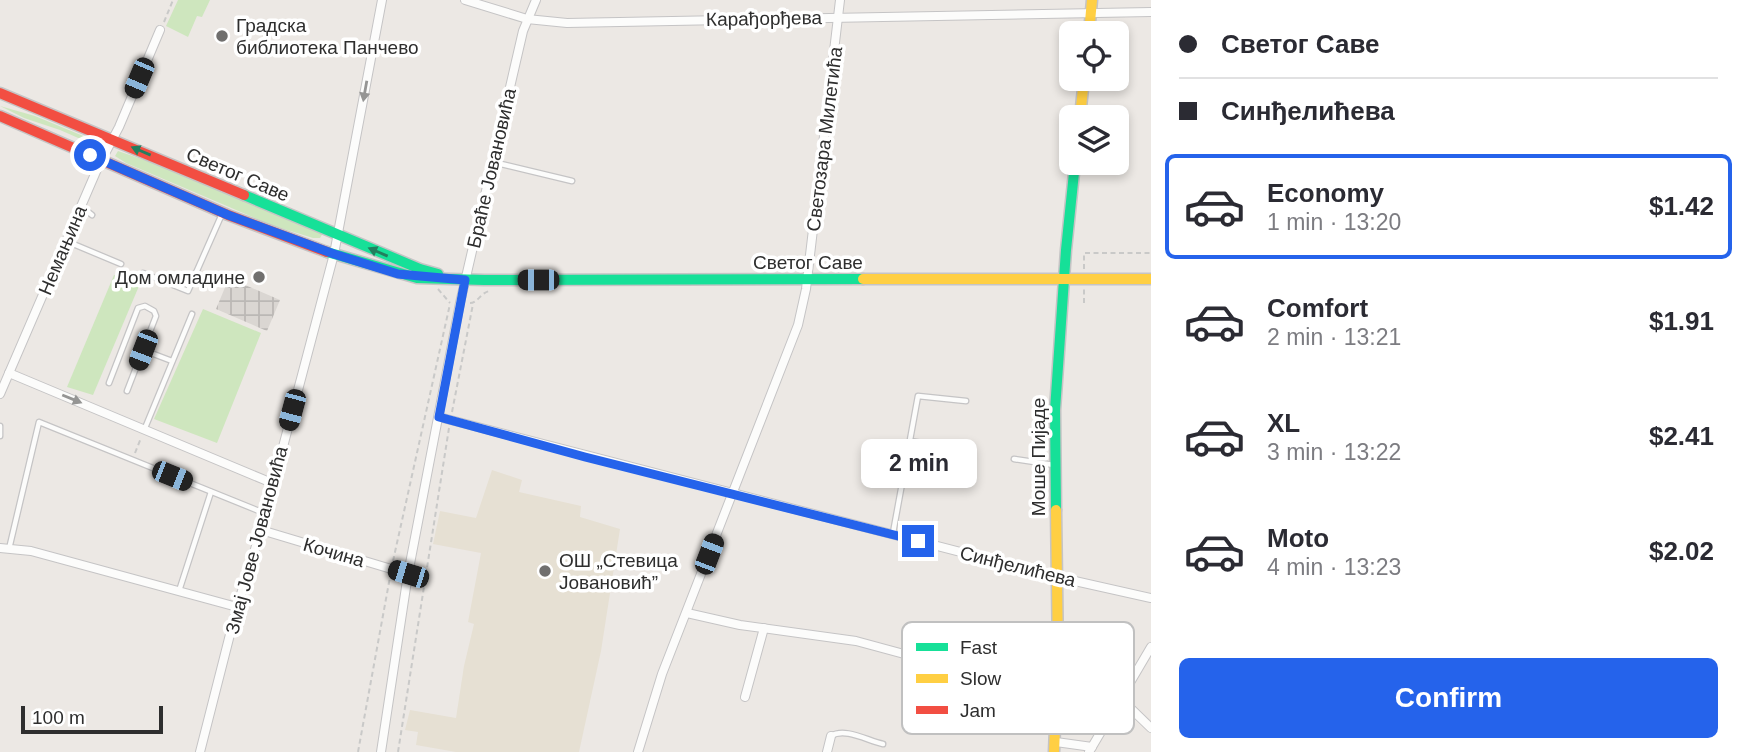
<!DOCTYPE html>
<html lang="en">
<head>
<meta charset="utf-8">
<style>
  :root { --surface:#fff; --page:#f7f7f7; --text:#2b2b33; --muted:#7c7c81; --line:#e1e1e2; --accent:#2563eb }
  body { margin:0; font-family:Helvetica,sans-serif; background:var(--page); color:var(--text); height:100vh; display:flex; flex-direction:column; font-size:26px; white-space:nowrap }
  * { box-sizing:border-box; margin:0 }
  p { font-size:23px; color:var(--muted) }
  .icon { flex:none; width:38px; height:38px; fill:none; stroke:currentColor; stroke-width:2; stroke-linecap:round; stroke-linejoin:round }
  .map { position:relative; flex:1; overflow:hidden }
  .panel { display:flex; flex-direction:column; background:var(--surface); width:595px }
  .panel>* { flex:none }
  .banner { display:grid; align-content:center; height:154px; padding:0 28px; background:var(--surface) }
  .controls { position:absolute; left:1059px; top:21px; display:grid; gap:14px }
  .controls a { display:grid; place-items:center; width:70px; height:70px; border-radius:10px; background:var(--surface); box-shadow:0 4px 10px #0003; font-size:35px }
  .scale { position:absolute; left:21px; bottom:18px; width:142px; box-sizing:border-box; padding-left:7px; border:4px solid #2e2e2e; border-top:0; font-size:19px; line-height:24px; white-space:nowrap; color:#2e2e2e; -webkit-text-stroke:5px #fff; paint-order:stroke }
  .end { position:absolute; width:32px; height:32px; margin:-16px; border:9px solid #2563eb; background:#fff; box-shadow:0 0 0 4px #fff }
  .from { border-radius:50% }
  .bubble { position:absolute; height:49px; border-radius:10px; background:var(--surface); box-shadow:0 4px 10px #0003; font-size:23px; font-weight:600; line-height:49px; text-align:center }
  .car { position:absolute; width:21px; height:42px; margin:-21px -10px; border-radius:9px; box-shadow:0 0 5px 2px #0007; background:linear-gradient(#222 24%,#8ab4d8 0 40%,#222 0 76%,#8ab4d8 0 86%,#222 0) }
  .banner b { display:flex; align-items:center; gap:24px; height:66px; font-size:26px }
  .banner b+b { border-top:2px solid var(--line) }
  .banner i { width:18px; height:18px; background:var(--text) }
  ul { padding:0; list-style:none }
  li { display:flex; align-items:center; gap:21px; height:105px; margin:0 14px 10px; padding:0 14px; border:4px solid transparent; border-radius:10px }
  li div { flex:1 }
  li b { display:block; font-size:26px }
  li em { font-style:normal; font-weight:600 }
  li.selected { border-color:var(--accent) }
  li>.icon { width:63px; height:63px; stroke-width:1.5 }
  .button { display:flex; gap:14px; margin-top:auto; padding:14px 28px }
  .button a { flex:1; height:80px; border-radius:10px; background:var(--accent); color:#fff; font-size:28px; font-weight:600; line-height:80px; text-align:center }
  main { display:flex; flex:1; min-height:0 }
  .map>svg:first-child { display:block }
</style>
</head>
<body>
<main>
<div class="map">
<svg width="1151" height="752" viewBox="0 0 1151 752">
  <defs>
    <pattern id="plaza-grid" width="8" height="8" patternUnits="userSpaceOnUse" patternTransform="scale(1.75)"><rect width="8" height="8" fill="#dad6d2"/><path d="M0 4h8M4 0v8" fill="none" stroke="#bbb8b5"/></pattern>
  </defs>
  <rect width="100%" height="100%" fill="#ece8e4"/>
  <polygon fill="#e6e0d3" points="492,470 522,480 519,492 581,506 580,517 620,529 601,651 579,752 456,752 416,745 418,732 405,730 410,710 456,718 464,666 474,624 468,622 481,553 433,544 440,511 476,518"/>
  <g fill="#cee6be">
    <polygon points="178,0 210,0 202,17 197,16 188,37 166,26"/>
    <polygon points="0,106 35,116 93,140 92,144 60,130 24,118"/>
    <polygon points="118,151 162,166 323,233 320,238 313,238 271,225 126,163 115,156"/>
    <polygon points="114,275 139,286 93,395 67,387"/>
    <polygon points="203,309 261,333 217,443 154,419"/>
  </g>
  <polygon fill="url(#plaza-grid)" points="229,278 280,300 267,331 216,309"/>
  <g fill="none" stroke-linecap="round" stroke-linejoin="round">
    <g stroke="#c5c4c5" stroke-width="7">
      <g id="lane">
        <polyline points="493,162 572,181"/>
        <polyline points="82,207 92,215"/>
        <polyline points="66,241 121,264"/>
        <polyline points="143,273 188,291 222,214"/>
        <polyline points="143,350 172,361"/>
        <polyline points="109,383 138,308 145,306 154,311 156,316 127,391"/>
        <polyline points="0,426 0,436"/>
        <polyline points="145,428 192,314"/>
        <polyline points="910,441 965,450"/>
        <polyline points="1014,459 1054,465"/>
        <polyline points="893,533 918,396 966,401"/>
        <polyline points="9,549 39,422 264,513"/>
        <polyline points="179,591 211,492"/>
        <path d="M 831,736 C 845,727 868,741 883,744"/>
      </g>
    </g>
    <g stroke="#c5c4c5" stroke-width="10">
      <g id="street">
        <polyline points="465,0 527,19 567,23 1151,12"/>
        <polyline points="9,373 272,483"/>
        <polyline points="0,394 98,167 119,127 160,30"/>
        <polyline points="439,417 1057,577 1151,598"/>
        <polyline points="261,530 408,574"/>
        <polyline points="0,548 31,551 237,607"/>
        <polyline points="687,613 740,625 856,641 904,654 954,672 949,692"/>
        <polyline points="745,697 764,628"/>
        <polyline points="1121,699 1151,728"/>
        <polyline points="1056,742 1092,747"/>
        <polyline points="200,752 237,607 261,530 334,254 382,0"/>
        <polyline points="381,752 408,574 460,303 523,31 536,0"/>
        <polyline points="638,752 662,674 798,325 806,289 840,0"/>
        <polyline points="827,752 831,736"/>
        <polyline points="1089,752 1151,647"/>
      </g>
    </g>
    <g stroke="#c5c4c5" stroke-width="13">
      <g id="fast">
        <polyline points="244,195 420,269 438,274"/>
        <polyline points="327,252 417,278 484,280 863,279"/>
        <polyline points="1056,510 1055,410 1066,250 1075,163"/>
      </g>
    </g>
    <g stroke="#c5c4c5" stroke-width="13">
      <g id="slow">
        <polyline points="1089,33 1092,0"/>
        <polyline points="1080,117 1084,79"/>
        <polyline points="863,279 1151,279"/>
        <polyline points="1054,752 1058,656 1056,510"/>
      </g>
    </g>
    <g stroke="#c5c4c5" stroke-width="13">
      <g id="jam">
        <polyline points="0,93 244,195"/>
        <polyline points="0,116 228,215 327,252"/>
      </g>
    </g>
    <g stroke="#c9c9c8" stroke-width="2" stroke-dasharray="5 3.5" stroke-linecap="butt">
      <polyline points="164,22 173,0"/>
      <polyline points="1084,269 1084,253 1151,253"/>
      <polyline points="438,289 450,303"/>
      <path d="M 470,303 C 478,303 481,292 490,291"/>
      <polyline points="1084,303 1084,289"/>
      <polyline points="452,412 473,304"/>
      <polyline points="135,453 141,438"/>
      <polyline points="393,561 450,304"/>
      <polyline points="358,752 390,577"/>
      <polyline points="398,752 449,428"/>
    </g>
    <use href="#lane" stroke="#fcfcfb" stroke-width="4.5"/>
    <use href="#street" stroke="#fcfcfb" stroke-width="8"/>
    <use href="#fast" stroke="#16e098" stroke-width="10"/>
    <use href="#slow" stroke="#ffcf43" stroke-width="10"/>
    <use href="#jam" stroke="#f24e42" stroke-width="10"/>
  </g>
  <defs><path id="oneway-solid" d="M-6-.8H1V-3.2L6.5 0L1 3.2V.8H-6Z" transform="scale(1.75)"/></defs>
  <g fill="#959594">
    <use href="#oneway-solid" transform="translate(365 91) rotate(100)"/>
    <use href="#oneway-solid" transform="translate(72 399) rotate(22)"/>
  </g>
  <g fill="#237e5e">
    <use href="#oneway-solid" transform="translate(141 151) rotate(-157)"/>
    <use href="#oneway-solid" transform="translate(378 252) rotate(-157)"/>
  </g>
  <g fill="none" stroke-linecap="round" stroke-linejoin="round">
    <polyline stroke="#2563eb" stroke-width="9" points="90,155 228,215 334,254 398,274 465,280 439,417 585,457 918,541"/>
  </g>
  <g fill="#706f6e" stroke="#fff" stroke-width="2.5">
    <circle cx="222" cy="36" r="7"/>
    <circle cx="259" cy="277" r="7"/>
    <circle cx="545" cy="571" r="7"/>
  </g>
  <g text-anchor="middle" stroke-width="7" stroke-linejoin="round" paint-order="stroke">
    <g font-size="19" fill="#2e2e2e" stroke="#fff">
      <text transform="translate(764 18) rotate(-1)" y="7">Карађорђева</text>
      <text transform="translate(824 139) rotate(-83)" y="7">Светозара Милетића</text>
      <text transform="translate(491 168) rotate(-77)" y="7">Браће Јовановића</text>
      <text transform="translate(238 174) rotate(23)" y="7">Светог Саве</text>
      <text transform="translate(62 250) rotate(-67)" y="7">Немањина</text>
      <text x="808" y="269">Светог Саве</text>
      <text transform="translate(1038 457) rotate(-90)" y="7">Моше Пијаде</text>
      <text transform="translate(256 540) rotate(-75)" y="7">Змај Јове Јовановића</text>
      <text transform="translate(334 552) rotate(16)" y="7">Кочина</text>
      <text transform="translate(1018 566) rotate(14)" y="7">Синђелићева</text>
    </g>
    <g font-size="19" fill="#2e2e2e" stroke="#fff" text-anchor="start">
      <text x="236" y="32">Градска<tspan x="236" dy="22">библиотека Панчево</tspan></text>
      <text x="245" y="284" text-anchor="end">Дом омладине</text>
      <text x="559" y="567">ОШ „Стевица<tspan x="559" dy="22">Јовановић”</tspan></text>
    </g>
  </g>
  <rect x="902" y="622" width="232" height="112" rx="10" fill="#fff" stroke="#c0c0c0" stroke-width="2"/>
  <rect x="916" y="643" width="32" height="8" fill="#16e098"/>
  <rect x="916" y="674" width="32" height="9" fill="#ffcf43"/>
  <rect x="916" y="706" width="32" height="8" fill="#f24e42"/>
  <g font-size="19" fill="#2e2e2e">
    <text x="960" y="654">Fast</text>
    <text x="960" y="685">Slow</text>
    <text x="960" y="717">Jam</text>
  </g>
</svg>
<div class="controls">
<a><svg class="icon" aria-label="locate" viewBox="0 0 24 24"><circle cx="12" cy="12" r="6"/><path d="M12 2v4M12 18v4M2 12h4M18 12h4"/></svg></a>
<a><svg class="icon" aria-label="layers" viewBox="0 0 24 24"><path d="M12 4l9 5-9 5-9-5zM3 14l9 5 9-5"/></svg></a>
</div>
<div class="scale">100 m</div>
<i class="end from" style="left:90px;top:155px"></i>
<i class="end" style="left:918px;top:541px"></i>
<div class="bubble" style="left:861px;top:439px;width:116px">2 min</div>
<i class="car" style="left:139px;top:78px;rotate:203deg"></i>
<i class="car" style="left:538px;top:280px;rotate:270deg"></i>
<i class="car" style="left:143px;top:350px;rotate:201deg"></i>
<i class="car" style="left:292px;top:410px;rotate:195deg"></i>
<i class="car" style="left:172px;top:476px;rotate:112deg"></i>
<i class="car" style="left:709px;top:554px;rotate:21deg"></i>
<i class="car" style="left:408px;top:574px;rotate:287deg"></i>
</div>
<section class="panel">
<div class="banner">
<b><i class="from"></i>Светог Саве</b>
<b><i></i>Синђелићева</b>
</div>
<ul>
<li class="selected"><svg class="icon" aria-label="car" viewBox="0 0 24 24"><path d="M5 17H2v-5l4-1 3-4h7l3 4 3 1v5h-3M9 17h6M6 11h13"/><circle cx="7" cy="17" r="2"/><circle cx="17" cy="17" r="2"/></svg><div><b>Economy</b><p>1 min · 13:20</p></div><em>$1.42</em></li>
<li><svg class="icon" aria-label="car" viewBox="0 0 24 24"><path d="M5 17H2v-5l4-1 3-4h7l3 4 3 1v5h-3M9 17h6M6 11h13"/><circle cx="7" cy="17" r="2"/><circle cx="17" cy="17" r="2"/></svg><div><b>Comfort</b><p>2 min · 13:21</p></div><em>$1.91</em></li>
<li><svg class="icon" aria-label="car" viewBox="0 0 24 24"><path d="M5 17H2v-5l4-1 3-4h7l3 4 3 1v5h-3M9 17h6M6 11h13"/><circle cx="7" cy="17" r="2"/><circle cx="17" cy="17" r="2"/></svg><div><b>XL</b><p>3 min · 13:22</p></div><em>$2.41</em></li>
<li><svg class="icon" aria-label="car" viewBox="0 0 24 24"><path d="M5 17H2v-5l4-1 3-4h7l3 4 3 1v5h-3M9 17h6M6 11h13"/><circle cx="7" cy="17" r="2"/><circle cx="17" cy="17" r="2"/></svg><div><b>Moto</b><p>4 min · 13:23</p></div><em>$2.02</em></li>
</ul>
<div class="button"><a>Confirm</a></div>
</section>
</main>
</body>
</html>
